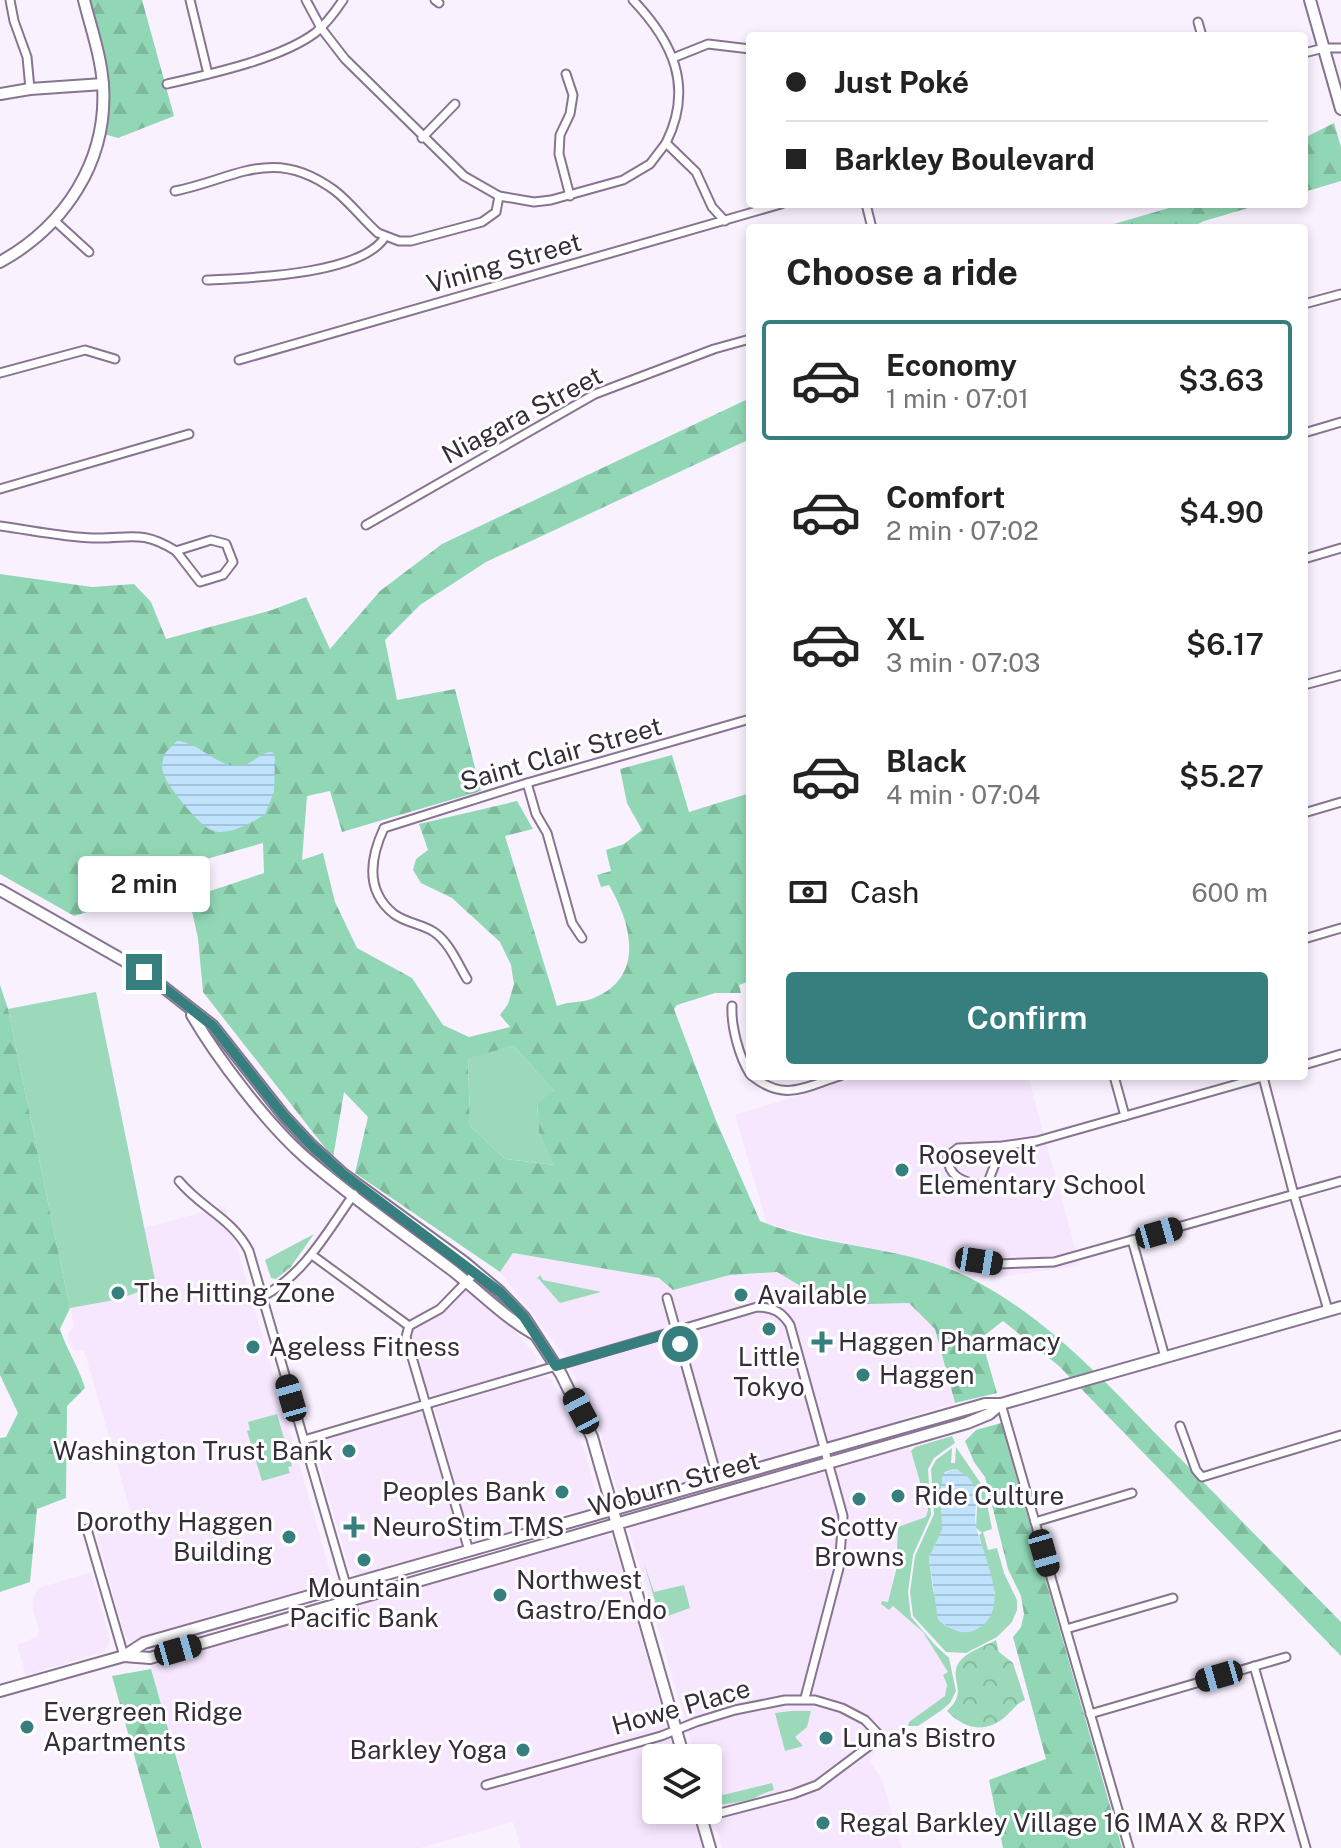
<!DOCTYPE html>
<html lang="en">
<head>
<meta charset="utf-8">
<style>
  :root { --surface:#fff; --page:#f2f2f2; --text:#222; --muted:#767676; --line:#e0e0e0; --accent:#367f7e }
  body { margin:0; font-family:"Public Sans",sans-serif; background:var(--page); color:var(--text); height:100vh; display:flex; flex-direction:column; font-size:30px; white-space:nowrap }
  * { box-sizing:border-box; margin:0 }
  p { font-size:26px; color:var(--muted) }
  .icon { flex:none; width:44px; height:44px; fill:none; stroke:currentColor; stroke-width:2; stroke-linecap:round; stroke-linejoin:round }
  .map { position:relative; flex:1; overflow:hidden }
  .drawer { position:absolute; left:746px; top:224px; width:562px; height:856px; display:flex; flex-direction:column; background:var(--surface); border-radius:8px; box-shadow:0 4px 12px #0003 }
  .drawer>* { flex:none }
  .hud { position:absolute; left:746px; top:32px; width:562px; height:176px; border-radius:8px; box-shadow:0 4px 12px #0003; display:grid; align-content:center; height:176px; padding:0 40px; background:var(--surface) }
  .fabs { position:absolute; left:642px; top:1744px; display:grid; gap:16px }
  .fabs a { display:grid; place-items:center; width:80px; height:80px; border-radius:8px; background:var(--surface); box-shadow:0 4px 12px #0003; font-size:40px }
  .end { position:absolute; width:36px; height:36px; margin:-18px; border:10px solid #367f7e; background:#fff; box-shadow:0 0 0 4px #fff }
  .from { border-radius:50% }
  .bubble { position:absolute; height:56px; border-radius:8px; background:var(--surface); box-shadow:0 4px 12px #0003; font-size:26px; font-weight:600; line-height:56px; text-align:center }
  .car { position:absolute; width:24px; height:48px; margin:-24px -12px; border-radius:10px; box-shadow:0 0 6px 2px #0007; background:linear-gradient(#222 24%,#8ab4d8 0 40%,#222 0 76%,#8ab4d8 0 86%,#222 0) }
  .hud b { display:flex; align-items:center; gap:28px; height:76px; font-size:30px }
  .hud b+b { border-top:2px solid var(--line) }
  .hud i { width:20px; height:20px; background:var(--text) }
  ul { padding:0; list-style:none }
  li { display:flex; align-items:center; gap:24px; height:120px; margin:0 16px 12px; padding:0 24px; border:4px solid transparent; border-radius:8px }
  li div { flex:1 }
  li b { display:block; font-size:30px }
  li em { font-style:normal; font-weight:600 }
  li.current { border-color:var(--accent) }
  li>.icon { width:72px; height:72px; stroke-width:1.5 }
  h2 { padding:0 40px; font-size:36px; line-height:96px }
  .pay { display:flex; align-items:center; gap:20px; height:88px; padding:0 40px; font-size:30px }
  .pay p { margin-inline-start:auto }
  .action { display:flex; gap:16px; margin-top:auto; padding:16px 40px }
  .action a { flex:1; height:92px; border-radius:8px; background:var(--accent); color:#fff; font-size:32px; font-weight:600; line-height:92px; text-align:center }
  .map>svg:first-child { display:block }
</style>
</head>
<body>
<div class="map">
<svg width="1341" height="1848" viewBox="0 0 1341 1848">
  <defs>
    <pattern id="forest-firs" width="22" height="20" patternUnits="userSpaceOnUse" patternTransform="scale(2)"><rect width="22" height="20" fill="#91d7b5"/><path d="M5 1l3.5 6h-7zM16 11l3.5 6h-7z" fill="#7eb99c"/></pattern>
    <pattern id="park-crowns" width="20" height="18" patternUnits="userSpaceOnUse" patternTransform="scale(2)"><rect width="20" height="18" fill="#9bd9ba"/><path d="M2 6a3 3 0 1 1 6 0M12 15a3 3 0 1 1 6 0" fill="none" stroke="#86bba1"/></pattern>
    <pattern id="water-rules" width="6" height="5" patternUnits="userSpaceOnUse" patternTransform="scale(2)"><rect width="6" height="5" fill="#bfe3fc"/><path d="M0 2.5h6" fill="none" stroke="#a5c3d9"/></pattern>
  </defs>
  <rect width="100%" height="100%" fill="#faf1ff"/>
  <g fill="#f6e7ff">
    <polygon points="96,992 144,1228 225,1206 331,1574 326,1587 139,1642 130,1641 124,1634 96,1531 133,1520 84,1350 74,1350 68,1342 68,1333 74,1326 8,1009"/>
    <polygon points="862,1076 1028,1076 1080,1266 985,1279 767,1224 735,1115"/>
    <polygon points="512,1253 659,1278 673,1290 730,1275 777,1272 832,1305 909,1303 935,1329 955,1403 901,1419 928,1510 926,1517 898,1527 892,1586 888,1603 881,1605 889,1610 893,1605 923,1632 948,1672 943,1675 947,1690 943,1698 877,1748 870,1762 882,1779 902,1848 722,1848 708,1799 708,1758 696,1758 598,1424 565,1356 500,1272"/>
    <polygon points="469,1289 507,1321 537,1357 536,1363 532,1368 435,1396 430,1395 426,1391 411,1336 411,1329 416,1323 451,1306 464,1290"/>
    <polygon points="542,1376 552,1380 574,1424 586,1455 597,1499 596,1505 589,1511 571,1512 530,1524 525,1530 512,1534 472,1538 469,1535 435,1408"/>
    <polygon points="416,1412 421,1413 425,1417 461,1542 459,1547 362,1577 357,1576 349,1568 316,1452 316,1444 322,1439"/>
    <polygon points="598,1533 610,1536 614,1542 676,1758 656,1758 656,1810 691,1810 702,1848 521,1848 513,1822 420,1848 203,1848 149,1662"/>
    <polygon points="91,1572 110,1640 108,1647 101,1653 26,1675 17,1645 38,1636 39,1630 32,1605 36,1591 39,1588"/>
  </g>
  <g fill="#9bd9ba" fill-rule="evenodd">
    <polygon points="96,992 156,1285 120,1299 70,1308 8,1009"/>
    <polygon points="514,1046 555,1092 537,1103 539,1133 555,1165 505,1159 470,1126 468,1057"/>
    <polygon points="540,1275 543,1280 601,1292 560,1303 538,1278 534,1281"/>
    <polygon points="277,1414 292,1466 288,1467 290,1473 262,1481 247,1431 250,1430 248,1422"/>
    <polygon points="952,1436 955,1443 934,1458 928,1469 931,1515 913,1555 908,1592 911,1617 935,1645 949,1658 956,1691 950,1703 942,1710 918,1726 908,1726 909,1722 945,1696 947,1685 943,1675 948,1672 923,1632 893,1606 889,1610 881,1604 882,1601 888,1602 896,1570 898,1527 926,1517 928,1510 911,1451 915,1447"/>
    <path d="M 956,1447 L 984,1488 L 992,1529 L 983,1532 L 988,1550 L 997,1548 L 1004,1573 L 1017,1600 L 1017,1610 L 1012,1622 L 997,1637 L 966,1653 L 946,1652 L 913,1616 L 910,1592 L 915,1556 L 934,1514 L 931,1469 L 936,1460 L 952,1448 L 951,1463 L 955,1463 ZM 954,1469 L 958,1470 L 977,1507 L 976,1528 L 982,1533 L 979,1535 L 995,1594 L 956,1630 L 944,1625 L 933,1590 L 929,1558 L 942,1530 L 942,1478 L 945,1472 Z"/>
    <polygon points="644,1563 654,1592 684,1585 690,1608 665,1617 659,1615"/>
    <polygon points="791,1711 811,1711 807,1727 795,1737 803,1746 785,1751 775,1713"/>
    <path d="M 708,1768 L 715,1791 L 721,1790 L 723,1795 L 772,1783 L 774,1790 C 766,1792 762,1794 755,1798 C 753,1800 720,1805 715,1806 L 708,1784 Z"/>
  </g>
  <g fill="url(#forest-firs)" fill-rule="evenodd">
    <path d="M 90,0 L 142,0 L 174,116 L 118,138 L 104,134 C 112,81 103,51 90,0 Z"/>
    <polygon points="1334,123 1341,147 1341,181 1304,192 1304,138"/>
    <polygon points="1183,204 1262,204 1204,221 1190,228 1100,228"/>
    <path d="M 750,398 L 750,439 L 486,562 L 420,605 L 385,640 L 397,700 L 455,689 L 481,791 L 342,832 L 330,791 L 307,796 L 302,860 L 323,853 L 335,902 L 357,948 L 412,978 L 443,1025 L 469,1037 L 510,1027 L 500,1015 L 508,1004 L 514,984 L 511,965 L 500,942 L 452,898 L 421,883 L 413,870 L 416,859 L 428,850 L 419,824 L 517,801 L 533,829 L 505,836 L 557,1006 C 569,1001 583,1003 594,998 C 646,976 631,923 609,885 L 601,887 L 597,875 L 611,871 L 606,850 L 624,844 L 642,830 L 627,803 L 620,769 L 672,755 L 689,812 L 750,793 L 750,981 L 739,985 L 741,993 L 715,993 L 677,1005 L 674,1009 L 715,1118 L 760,1221 C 827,1249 905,1245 970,1278 C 1047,1317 1103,1380 1163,1441 C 1222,1501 1282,1562 1341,1622 L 1341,1656 L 1059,1366 L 1003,1321 L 981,1338 L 997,1393 L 955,1403 L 935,1329 L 909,1303 L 832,1305 L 777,1272 L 730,1275 L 673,1290 L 659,1278 L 513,1253 L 500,1272 L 355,1173 L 368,1117 L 344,1092 L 333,1158 L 203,992 L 198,938 L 189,898 L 264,873 L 263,843 L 150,875 L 121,902 L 74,916 L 0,874 L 0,574 L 92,587 L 134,584 L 151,602 L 166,639 L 272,610 L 306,597 L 330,649 L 380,591 L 442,544 ZM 514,1046 L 554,1091 L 537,1103 L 539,1133 L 554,1165 L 505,1159 L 470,1126 L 468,1058 Z"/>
    <path d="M 0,985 L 8,1009 L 70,1308 L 60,1329 C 67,1351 78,1365 85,1388 L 67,1406 L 66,1498 L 37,1509 L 30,1582 L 0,1592 L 0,1438 L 6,1437 L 18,1413 L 0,1375 Z"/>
    <polygon points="1001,1423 1122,1848 1003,1848 989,1780 1046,1759 1013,1637 1021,1627 1024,1614 1021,1596 1008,1569 985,1477 974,1462 965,1441 976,1430"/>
    <polygon points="151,1669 202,1848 160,1848 112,1676"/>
  </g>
  <g fill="url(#park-crowns)">
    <polygon points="314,1234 290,1268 276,1279 271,1278 265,1260"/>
    <path d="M 996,1640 L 999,1652 L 1013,1663 L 1025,1700 C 1016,1704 1012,1711 1005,1717 C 985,1734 964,1729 947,1711 C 969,1691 949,1681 958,1664 C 965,1652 985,1646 996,1640 Z"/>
  </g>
  <g fill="url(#water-rules)">
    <path d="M 177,741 C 199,742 214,765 237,766 C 253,766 259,752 272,752 L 275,757 L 274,792 L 265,814 C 252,823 227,837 211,830 C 198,824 166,785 163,772 C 161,765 163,759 165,753 Z"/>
    <path d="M 954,1469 C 962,1472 969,1476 973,1484 C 980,1499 973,1511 976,1526 C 982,1555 1014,1609 977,1629 C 963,1637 950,1629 938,1620 L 929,1558 L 942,1530 L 940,1493 L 943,1474 Z"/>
  </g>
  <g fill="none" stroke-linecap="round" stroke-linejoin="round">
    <g stroke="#877491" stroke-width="11">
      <g id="street">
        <polyline points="10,0 14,21 27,57 30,89"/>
        <polyline points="190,0 208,74"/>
        <polyline points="306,0 321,28 345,59 464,176 499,196 534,202 551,200 623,180 650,164 666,143"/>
        <polyline points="435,0 439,3"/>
        <path d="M 633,0 C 673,42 694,87 666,143 L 696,172 L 712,207 L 725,221"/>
        <polyline points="1198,22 1202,36"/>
        <polyline points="1304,53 1324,48 1341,48"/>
        <polyline points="673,58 708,44 750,49"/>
        <polyline points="566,74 573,95 570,114 560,135 559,154 570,196"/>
        <path d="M 167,84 C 210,74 280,59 315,33 C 326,24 335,12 343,0"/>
        <polyline points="422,138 455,104"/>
        <path d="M 175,191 C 235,179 273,145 334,190 C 350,202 362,219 378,233 L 399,241 L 411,241 L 482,222 L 496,212 L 499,196"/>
        <polyline points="866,204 872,228"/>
        <polyline points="55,221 89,252"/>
        <path d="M 207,280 C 249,278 361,275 385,237"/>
        <polyline points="1304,304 1341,294"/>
        <polyline points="239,360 781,204"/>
        <polyline points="0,373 85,350 115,359"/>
        <polyline points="1304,433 1341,422"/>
        <polyline points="0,489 189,434"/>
        <polyline points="366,525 595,394 714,349 750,339"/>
        <path d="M 0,526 C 30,530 62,537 93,538 C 130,539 141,529 176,551"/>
        <polygon points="211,540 226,544 233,562 223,575 200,582 176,551"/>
        <polyline points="1304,559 1341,548"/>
        <polyline points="1304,685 1341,675"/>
        <polyline points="527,783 536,814 547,833 572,923 582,938"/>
        <polyline points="1304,813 1341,802"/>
        <polyline points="1304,939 1341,928"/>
        <path d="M 467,979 C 458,964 449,942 434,932 C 422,924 406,923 394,914 C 365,891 370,858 384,828 L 527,783 L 750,719"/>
        <path d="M 732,1006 C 731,1026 739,1057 750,1074"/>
        <polyline points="1304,1065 1341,1054"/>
        <path d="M 752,1076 C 785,1102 804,1087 840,1076"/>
        <polyline points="1114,1076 1125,1116"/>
        <polyline points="1263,1077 1294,1195 1328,1310"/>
        <path d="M 1002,1146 L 958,1148 L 948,1156 C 947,1176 962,1181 980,1186 L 988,1182 L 1002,1146 L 1037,1141 L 1266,1076"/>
        <path d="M 179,1181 C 201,1208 233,1219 249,1251 L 357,1623"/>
        <polyline points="1132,1240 1165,1357"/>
        <polyline points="312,1255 409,1326"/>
        <polyline points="964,1256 998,1264 1054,1262 1341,1181"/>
        <path d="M 262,1297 C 305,1274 327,1232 354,1194"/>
        <polyline points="667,1298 718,1480"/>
        <polyline points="1001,1404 1129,1848"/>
        <polyline points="1180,1426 1196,1470 1202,1477 1341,1435"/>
        <path d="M 304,1440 L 757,1307 C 773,1307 782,1312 790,1325 L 843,1516 L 839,1568 L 805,1698"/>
        <polyline points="1035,1522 1132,1493"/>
        <polyline points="87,1529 124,1656"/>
        <polyline points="469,1551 406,1337 409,1326 440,1309 476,1272"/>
        <polyline points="1066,1629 1173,1598"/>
        <polyline points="1254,1666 1306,1848"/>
        <polyline points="1090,1714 1286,1657"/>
        <polyline points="486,1785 661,1736 696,1722 735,1710 785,1700 815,1700 842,1708 865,1720 881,1737 817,1785 793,1794 701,1818"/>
      </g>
    </g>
    <g stroke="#877491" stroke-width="14">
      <g id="secondary">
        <polyline points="1310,0 1341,109"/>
        <polyline points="0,94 30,89 103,84"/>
        <path d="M 0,262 C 65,226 108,161 103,85 C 101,56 91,28 84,0"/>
        <polyline points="0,890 144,972 213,1026 284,1116 311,1145 343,1174 464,1262 500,1292 524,1317 561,1374 592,1437 684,1758"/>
        <path d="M 192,1015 C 217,1058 268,1125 306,1158 C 352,1198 403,1233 452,1270 C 479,1291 504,1317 534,1334"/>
        <polyline points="124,1656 150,1658 178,1650 967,1423 989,1414 1001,1404"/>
        <polyline points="0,1691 124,1656 144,1643 985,1404 1001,1404 1341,1307"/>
        <polyline points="699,1810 710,1848"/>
      </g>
    </g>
    <use href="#street" stroke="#fff" stroke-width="7"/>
    <use href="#secondary" stroke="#fff" stroke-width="10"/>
  </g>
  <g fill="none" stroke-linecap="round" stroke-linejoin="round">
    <polyline stroke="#367f7e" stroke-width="10" points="144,972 213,1026 284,1116 311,1145 343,1174 500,1292 524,1317 556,1366 677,1331 680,1344"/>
  </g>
  <g fill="#367f7e" stroke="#fff" stroke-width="3">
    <circle cx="902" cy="1170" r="8"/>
    <circle cx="118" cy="1293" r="8"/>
    <circle cx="741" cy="1295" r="8"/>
    <circle cx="769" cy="1329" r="8"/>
    <path d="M818 1330h8v8h8v8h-8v8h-8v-8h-8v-8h8z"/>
    <circle cx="253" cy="1347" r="8"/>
    <circle cx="863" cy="1375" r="8"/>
    <circle cx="349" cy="1451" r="8"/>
    <circle cx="562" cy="1492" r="8"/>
    <circle cx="898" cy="1496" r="8"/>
    <circle cx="859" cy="1499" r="8"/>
    <path d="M350 1515h8v8h8v8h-8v8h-8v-8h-8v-8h8z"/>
    <circle cx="289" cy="1537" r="8"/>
    <circle cx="364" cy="1560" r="8"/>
    <circle cx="500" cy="1595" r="8"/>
    <circle cx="27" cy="1727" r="8"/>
    <circle cx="826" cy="1738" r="8"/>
    <circle cx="523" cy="1750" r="8"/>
    <circle cx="823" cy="1823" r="8"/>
  </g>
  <g text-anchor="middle" stroke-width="6" stroke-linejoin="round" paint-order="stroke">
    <g font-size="26" fill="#352d3a" stroke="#fff">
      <text transform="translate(504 263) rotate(-16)" y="9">Vining Street</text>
      <text transform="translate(522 415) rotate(-28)" y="9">Niagara Street</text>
      <text transform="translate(561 754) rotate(-16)" y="9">Saint Clair Street</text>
      <text transform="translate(674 1484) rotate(-16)" y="9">Woburn Street</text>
      <text transform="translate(681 1707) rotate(-16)" y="9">Howe Place</text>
    </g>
    <g font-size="26" fill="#352d3a" stroke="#fff" text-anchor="start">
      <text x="918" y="1164">Roosevelt<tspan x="918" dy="30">Elementary School</tspan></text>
      <text x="134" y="1302">The Hitting Zone</text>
      <text x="757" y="1304">Available</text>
      <text x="838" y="1351">Haggen Pharmacy</text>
      <text x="269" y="1356">Ageless Fitness</text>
      <text x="769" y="1366" text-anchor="middle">Little<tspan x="769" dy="30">Tokyo</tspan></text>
      <text x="879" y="1384">Haggen</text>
      <text x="333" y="1460" text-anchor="end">Washington Trust Bank</text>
      <text x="546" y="1501" text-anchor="end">Peoples Bank</text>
      <text x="914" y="1505">Ride Culture</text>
      <text x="273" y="1531" text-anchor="end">Dorothy Haggen<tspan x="273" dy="30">Building</tspan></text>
      <text x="372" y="1536">NeuroStim TMS</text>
      <text x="859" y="1536" text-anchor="middle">Scotty<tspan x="859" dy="30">Browns</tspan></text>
      <text x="516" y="1589">Northwest<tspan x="516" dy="30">Gastro/Endo</tspan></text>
      <text x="364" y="1597" text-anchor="middle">Mountain<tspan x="364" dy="30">Pacific Bank</tspan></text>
      <text x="43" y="1721">Evergreen Ridge<tspan x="43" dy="30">Apartments</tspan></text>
      <text x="842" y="1747">Luna's Bistro</text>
      <text x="507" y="1759" text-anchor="end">Barkley Yoga</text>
      <text x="839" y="1832">Regal Barkley Village 16 IMAX &amp; RPX</text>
    </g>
  </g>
</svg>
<div class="fabs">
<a><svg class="icon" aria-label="layers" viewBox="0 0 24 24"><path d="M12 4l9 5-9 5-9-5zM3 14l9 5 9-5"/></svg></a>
</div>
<i class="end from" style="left:680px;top:1344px"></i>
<i class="end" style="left:144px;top:972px"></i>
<div class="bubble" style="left:78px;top:856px;width:132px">2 min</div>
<i class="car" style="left:1159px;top:1233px;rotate:74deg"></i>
<i class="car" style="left:979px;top:1261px;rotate:99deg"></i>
<i class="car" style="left:291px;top:1398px;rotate:344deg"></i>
<i class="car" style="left:581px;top:1411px;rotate:332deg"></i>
<i class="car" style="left:1044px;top:1553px;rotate:164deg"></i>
<i class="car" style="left:178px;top:1650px;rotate:74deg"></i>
<i class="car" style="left:1219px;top:1676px;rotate:254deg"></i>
<div class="hud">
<b><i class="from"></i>Just Poké</b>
<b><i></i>Barkley Boulevard</b>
</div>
<section class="drawer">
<h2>Choose a ride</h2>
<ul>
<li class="current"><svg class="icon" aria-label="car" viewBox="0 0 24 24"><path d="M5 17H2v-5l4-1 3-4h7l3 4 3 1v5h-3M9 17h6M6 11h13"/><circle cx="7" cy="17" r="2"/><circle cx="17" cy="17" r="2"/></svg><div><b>Economy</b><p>1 min · 07:01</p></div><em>$3.63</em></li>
<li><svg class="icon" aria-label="car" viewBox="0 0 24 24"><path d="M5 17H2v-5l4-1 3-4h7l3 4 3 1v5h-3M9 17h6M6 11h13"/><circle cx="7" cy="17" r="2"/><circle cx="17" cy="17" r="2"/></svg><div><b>Comfort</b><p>2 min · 07:02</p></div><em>$4.90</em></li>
<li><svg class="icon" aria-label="car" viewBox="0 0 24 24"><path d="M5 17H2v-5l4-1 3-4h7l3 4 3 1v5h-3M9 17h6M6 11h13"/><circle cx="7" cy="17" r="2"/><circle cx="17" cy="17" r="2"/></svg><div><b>XL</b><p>3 min · 07:03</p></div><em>$6.17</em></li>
<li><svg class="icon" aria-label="car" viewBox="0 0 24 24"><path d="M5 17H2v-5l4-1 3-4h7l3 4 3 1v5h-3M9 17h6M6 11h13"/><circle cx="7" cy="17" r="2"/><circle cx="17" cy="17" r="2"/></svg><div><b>Black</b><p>4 min · 07:04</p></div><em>$5.27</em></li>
</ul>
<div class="pay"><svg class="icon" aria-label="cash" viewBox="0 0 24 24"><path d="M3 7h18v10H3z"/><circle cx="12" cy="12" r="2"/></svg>Cash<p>600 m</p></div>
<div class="action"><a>Confirm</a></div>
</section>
</div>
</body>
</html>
